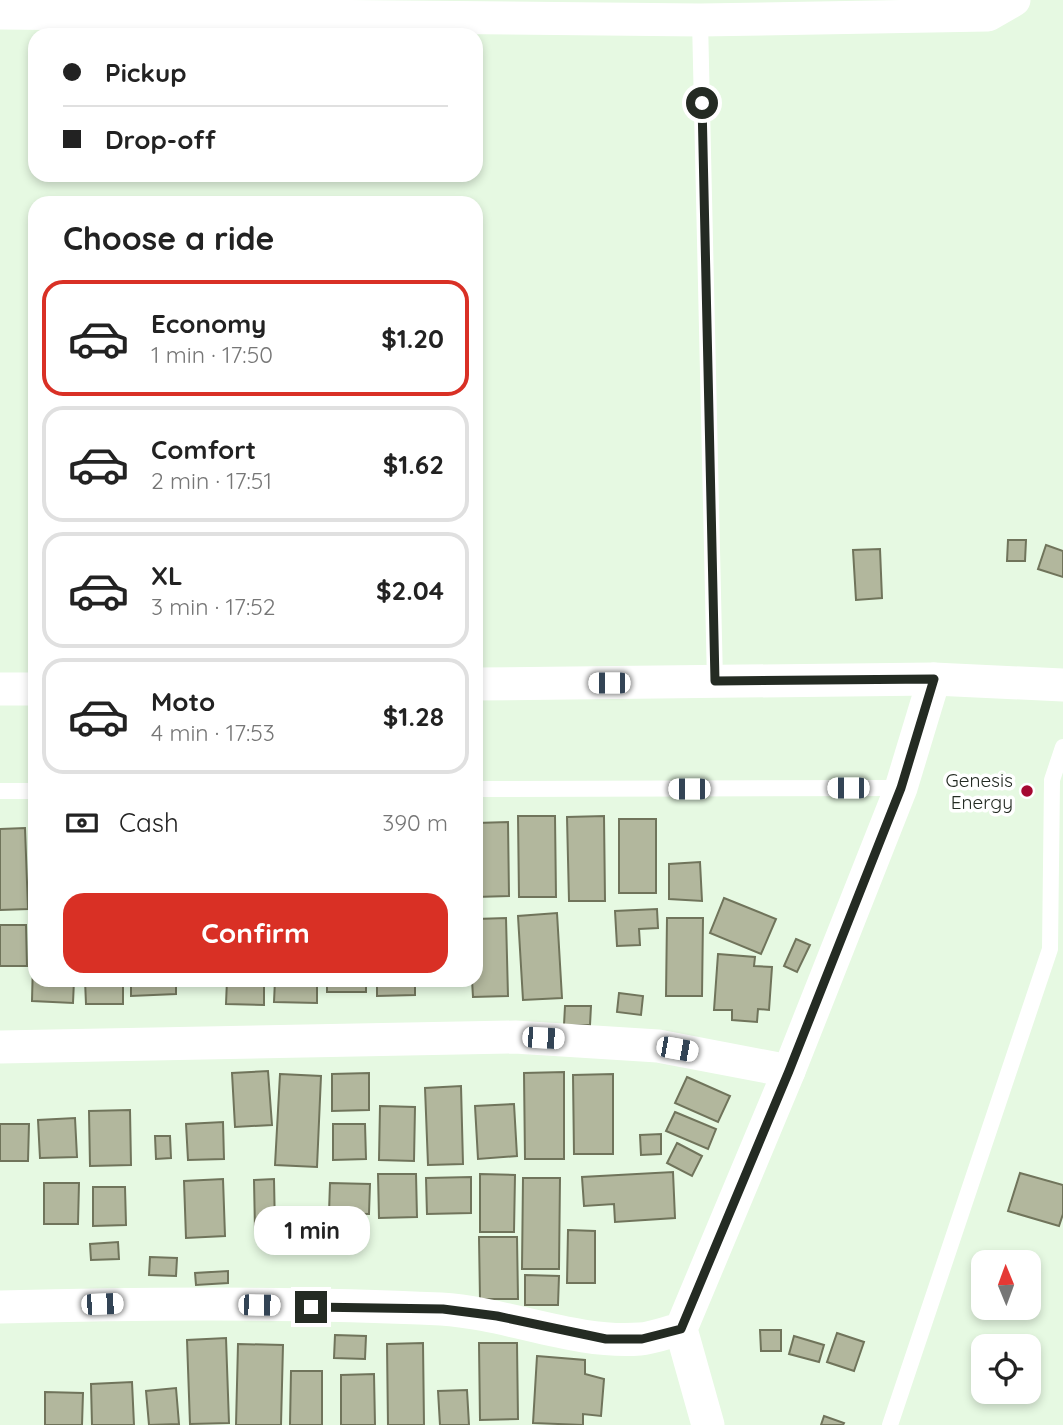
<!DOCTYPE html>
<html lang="en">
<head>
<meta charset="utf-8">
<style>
  :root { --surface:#fff; --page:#f6f6f6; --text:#222; --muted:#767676; --line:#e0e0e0; --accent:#d93025 }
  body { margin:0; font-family:Quicksand,sans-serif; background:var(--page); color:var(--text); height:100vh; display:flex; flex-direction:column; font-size:26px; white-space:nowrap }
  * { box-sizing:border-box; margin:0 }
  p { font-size:23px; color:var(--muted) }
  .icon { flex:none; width:38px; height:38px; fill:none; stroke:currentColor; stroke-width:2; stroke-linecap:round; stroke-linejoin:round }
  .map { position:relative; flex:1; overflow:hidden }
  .details { position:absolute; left:28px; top:196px; width:455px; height:791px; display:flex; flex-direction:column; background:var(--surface); border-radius:21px; box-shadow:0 4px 10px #0003 }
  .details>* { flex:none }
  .guide { position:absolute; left:28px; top:28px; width:455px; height:154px; border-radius:21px; box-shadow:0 4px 10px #0003; display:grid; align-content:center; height:154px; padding:0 35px; background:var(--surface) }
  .needle { width:46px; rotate:359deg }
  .buttons { position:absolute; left:971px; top:1250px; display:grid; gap:14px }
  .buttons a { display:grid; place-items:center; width:70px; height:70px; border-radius:14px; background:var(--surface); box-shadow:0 4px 10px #0003; font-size:35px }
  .end { position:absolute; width:32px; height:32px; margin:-16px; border:9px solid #242b23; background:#fff; box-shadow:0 0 0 4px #fff }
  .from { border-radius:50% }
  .bubble { position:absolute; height:49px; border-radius:21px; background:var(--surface); box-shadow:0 4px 10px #0003; font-size:23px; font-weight:800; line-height:49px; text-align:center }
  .car { position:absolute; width:21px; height:42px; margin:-21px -10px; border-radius:9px; box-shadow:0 0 5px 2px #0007; background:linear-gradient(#fff 24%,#345 0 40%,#fff 0 76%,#345 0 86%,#fff 0) }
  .guide b { display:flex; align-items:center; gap:24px; height:66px; font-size:26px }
  .guide b+b { border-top:2px solid var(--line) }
  .guide i { width:18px; height:18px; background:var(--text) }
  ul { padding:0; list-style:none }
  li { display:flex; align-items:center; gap:21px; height:116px; margin:0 14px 10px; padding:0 21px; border:4px solid var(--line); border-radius:21px }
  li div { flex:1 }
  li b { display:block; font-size:26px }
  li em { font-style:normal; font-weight:800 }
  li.selected { border-color:var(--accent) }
  li>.icon { width:63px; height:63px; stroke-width:1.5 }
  h2 { padding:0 35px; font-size:32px; line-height:84px }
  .pay { display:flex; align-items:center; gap:18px; height:77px; padding:0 35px; font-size:26px }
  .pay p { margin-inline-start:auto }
  .primary-button { display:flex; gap:14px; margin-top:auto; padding:14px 35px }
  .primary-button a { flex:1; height:80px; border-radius:21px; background:var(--accent); color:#fff; font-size:28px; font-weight:800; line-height:80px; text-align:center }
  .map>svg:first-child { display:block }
</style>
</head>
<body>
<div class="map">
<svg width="1063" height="1425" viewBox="0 0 1063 1425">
  <rect width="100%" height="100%" fill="#e6f9e2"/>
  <g fill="#b2b79d" stroke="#70745b" stroke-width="2">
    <polygon points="1008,540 1026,540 1025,561 1007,561"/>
    <polygon points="1046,545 1063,551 1063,577 1038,569"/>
    <polygon points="880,549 882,598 856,600 853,550"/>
    <polygon points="518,816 555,816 556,897 519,897"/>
    <polygon points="604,816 605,901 569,901 567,817"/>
    <rect x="619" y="819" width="37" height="74"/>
    <polygon points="508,822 509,896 476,897 476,823"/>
    <polygon points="25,828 28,909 0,910 0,829"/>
    <polygon points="700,862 702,901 669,899 669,864"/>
    <polygon points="724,898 776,919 761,954 710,933"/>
    <polygon points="657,909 658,928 639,929 640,945 617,946 615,911"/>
    <polygon points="557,913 562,998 523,1000 518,916"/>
    <polygon points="506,918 508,996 473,997 472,980 476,980 476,919"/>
    <polygon points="667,918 703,918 702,996 666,996"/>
    <polygon points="34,921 35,980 74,980 73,1003 32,1001"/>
    <polygon points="0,925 26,925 27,966 0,966"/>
    <polygon points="796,939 810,945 797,972 784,966"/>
    <polygon points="718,954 755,957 754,966 772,967 769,1010 758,1009 757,1022 732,1020 732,1010 714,1010"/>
    <polygon points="85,980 123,980 123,1004 86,1004"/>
    <polygon points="131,980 176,980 176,994 131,996"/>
    <polygon points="227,980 264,980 264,1005 226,1004"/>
    <polygon points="275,980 317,980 317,1003 274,1002"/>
    <rect x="327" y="980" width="39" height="12"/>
    <polygon points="377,980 415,980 415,995 377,996"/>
    <polygon points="619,993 643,996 641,1015 617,1012"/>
    <polygon points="565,1006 591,1006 590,1025 564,1025"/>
    <polygon points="268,1071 272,1125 235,1127 232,1073"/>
    <polygon points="564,1072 564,1159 525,1159 524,1073"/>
    <polygon points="369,1073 369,1110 332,1111 332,1074"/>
    <polygon points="280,1074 321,1076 317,1167 275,1165"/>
    <polygon points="613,1074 613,1154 574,1154 573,1075"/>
    <polygon points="687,1077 730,1096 718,1122 675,1103"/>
    <polygon points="461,1086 463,1164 428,1165 425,1088"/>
    <polygon points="514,1104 517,1156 478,1159 475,1106"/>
    <polygon points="380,1106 415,1107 414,1161 379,1160"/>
    <polygon points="130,1110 131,1165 90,1166 89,1111"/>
    <polygon points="675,1112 716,1129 708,1149 666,1131"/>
    <polygon points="75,1118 77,1157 40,1158 38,1120"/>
    <polygon points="223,1122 224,1159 188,1160 186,1124"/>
    <polygon points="0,1124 29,1124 28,1161 0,1161"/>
    <polygon points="333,1124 365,1124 366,1159 333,1160"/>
    <polygon points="661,1134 661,1154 641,1155 640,1135"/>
    <polygon points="155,1136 170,1136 171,1158 156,1159"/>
    <polygon points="677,1143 702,1156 692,1176 667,1163"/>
    <polygon points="673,1172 675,1218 615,1222 614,1204 584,1206 582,1177"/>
    <polygon points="1020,1173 1063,1185 1063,1214 1059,1226 1008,1211"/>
    <polygon points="378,1174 416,1174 417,1217 379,1218"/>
    <polygon points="480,1174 515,1175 514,1232 480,1232"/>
    <polygon points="471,1177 471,1213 427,1214 426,1178"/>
    <polygon points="523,1178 560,1178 559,1269 522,1269"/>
    <polygon points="223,1179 225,1236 186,1238 184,1181"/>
    <polygon points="274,1179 275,1230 255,1231 254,1180"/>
    <polygon points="44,1183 79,1183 78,1224 44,1224"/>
    <polygon points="330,1183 370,1184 369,1214 329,1213"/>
    <polygon points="93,1187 125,1187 126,1225 93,1226"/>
    <polygon points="568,1230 595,1231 595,1283 567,1283"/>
    <polygon points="322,1231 323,1252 294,1254 292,1233"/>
    <polygon points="479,1237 517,1237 518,1299 480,1299"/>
    <polygon points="118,1242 119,1259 91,1260 90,1244"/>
    <polygon points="150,1257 177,1258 176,1276 149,1275"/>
    <polygon points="228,1271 228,1283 196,1285 195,1273"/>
    <polygon points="525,1275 559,1276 558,1305 525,1305"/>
    <polygon points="760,1330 781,1330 781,1351 761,1351"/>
    <polygon points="837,1333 864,1342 854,1371 827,1362"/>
    <polygon points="335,1335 366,1336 365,1359 334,1358"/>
    <polygon points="794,1336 824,1345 819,1362 789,1354"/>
    <polygon points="226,1338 229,1423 190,1424 187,1340"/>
    <polygon points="423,1343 424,1425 388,1425 387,1344"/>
    <polygon points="479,1343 517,1343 518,1419 480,1420"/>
    <polygon points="238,1344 283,1345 281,1425 236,1425"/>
    <polygon points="537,1356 585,1360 585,1374 604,1379 601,1416 583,1414 583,1425 533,1423"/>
    <polygon points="291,1371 322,1371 322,1425 290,1425"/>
    <polygon points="374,1374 375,1425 341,1425 341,1375"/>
    <polygon points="132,1382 134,1425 92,1425 91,1384"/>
    <polygon points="176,1388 179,1424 149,1425 146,1391"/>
    <polygon points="467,1390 469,1425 440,1425 438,1391"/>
    <polygon points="45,1392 83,1393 82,1425 45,1425"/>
    <polygon points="824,1416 844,1423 843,1425 821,1425"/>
  </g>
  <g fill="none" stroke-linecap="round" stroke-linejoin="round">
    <g stroke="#fff" stroke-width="16">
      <polyline points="700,20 715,682"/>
      <polyline points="476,789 901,788"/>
      <polyline points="0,791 35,791"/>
      <polyline points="890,1425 1050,949 1052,780 1063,747"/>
    </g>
    <g stroke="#fff" stroke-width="33">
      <polyline points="0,13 700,20 988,15 1014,0"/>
      <polyline points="476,684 934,679 1063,685"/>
      <polyline points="0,689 35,689"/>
      <polyline points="0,1047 515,1037 658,1046 789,1071"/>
      <path d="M 0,1307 C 147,1303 294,1302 441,1309 C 507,1313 574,1344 640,1339 C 653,1338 668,1332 681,1329"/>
      <polyline points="708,1425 681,1329 789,1071 901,788 934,679"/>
    </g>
  </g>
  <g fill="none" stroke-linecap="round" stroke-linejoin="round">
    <polyline stroke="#242b23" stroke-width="9" points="311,1307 443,1309 497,1316 606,1339 642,1339 681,1329 789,1071 901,788 934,679 715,681 702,103"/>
  </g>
  <circle fill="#a50931" stroke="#fff" stroke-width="2.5" cx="1027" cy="791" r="7"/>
  <g text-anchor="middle" stroke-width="7" stroke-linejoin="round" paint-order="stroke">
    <g font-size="19" fill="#242b23" stroke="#fff" text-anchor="end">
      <text x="1013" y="787">Genesis<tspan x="1013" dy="22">Energy</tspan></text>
    </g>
  </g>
</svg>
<div class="buttons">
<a><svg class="needle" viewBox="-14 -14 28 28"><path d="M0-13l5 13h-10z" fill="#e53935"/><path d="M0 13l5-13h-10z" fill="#767676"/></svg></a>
<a><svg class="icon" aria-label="locate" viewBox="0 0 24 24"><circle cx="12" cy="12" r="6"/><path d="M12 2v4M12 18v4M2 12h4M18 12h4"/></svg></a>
</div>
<i class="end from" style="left:702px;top:103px"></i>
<i class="end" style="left:311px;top:1307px"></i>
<div class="bubble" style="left:254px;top:1206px;width:116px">1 min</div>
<i class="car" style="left:609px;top:683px;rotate:270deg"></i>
<i class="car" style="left:848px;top:788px;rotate:270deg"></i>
<i class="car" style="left:689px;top:789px;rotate:270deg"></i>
<i class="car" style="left:543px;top:1038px;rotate:93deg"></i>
<i class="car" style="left:677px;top:1049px;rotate:100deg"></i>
<i class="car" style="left:102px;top:1304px;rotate:88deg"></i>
<i class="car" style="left:259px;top:1305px;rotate:91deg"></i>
<div class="guide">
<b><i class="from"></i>Pickup</b>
<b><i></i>Drop-off</b>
</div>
<section class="details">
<h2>Choose a ride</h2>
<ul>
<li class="selected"><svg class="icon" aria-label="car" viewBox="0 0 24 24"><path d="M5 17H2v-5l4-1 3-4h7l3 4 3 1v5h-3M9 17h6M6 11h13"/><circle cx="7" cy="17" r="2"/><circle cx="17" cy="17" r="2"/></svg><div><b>Economy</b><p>1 min · 17:50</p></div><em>$1.20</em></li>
<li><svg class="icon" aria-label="car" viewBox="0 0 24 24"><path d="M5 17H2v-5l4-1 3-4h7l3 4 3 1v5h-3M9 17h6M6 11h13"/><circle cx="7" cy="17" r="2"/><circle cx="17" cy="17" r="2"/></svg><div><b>Comfort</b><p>2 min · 17:51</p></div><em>$1.62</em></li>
<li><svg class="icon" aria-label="car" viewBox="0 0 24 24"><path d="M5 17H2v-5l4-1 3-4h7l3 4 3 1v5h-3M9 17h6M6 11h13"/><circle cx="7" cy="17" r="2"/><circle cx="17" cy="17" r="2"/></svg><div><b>XL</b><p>3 min · 17:52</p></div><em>$2.04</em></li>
<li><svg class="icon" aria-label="car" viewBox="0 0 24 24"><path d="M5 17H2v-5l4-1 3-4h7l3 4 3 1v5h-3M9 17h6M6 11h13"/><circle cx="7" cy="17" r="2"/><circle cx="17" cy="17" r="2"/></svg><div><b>Moto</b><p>4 min · 17:53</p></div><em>$1.28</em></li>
</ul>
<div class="pay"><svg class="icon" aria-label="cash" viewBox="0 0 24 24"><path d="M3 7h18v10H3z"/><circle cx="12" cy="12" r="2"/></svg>Cash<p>390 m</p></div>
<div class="primary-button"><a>Confirm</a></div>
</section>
</div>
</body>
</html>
